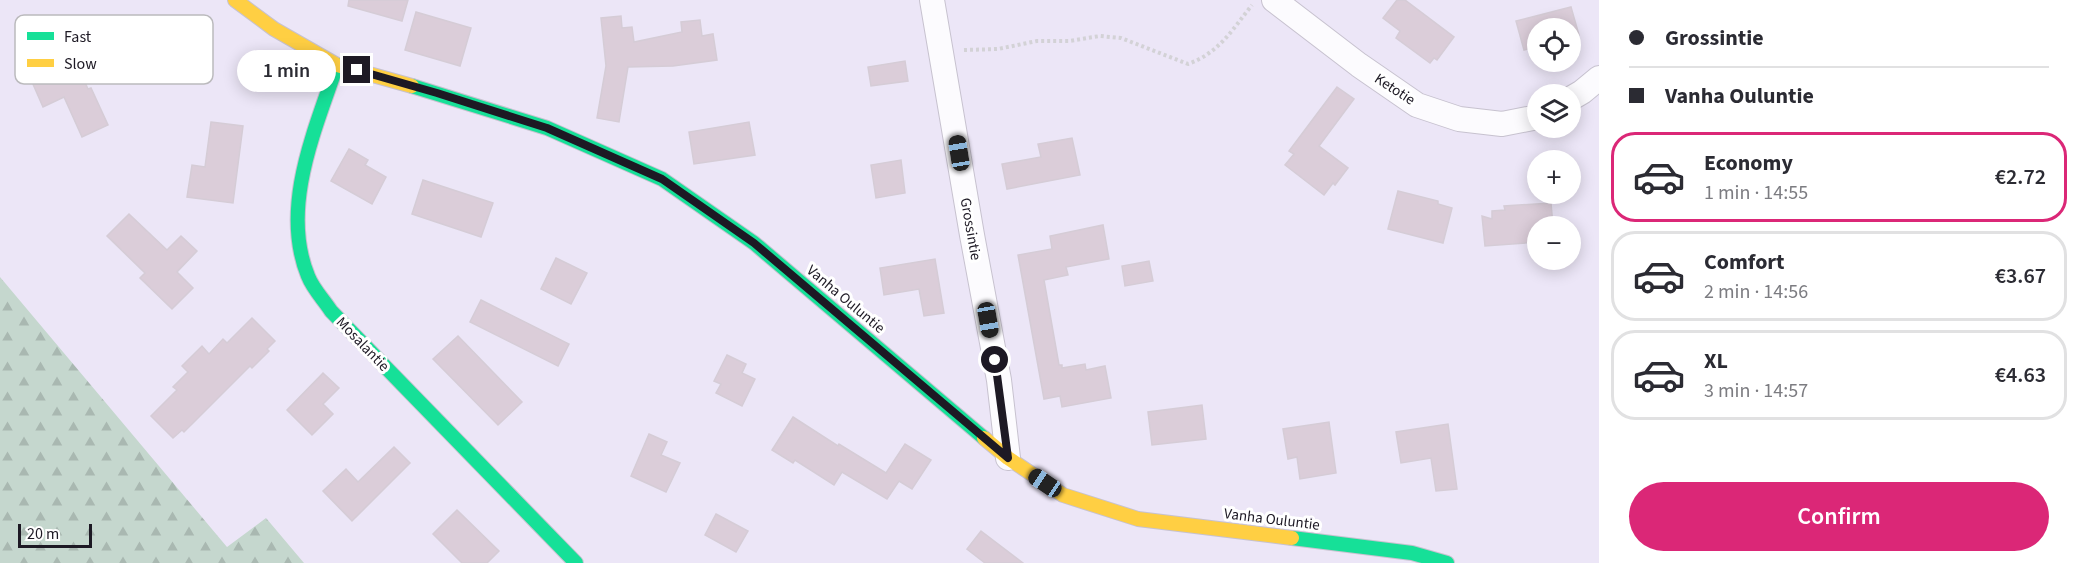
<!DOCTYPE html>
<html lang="en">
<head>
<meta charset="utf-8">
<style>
  :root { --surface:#fff; --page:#f7f7f7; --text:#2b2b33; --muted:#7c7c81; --line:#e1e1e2; --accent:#db2777 }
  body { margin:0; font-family:"Source Sans 3",sans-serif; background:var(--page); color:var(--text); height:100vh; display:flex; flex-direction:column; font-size:22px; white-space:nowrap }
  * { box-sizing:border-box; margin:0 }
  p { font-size:20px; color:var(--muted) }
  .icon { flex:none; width:33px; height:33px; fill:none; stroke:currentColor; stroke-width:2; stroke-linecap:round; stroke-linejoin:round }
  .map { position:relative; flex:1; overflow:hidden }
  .drawer { display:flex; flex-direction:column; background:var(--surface); width:480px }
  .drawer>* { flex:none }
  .guide { display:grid; align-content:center; height:132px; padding:0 30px; background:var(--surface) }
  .tools { position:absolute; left:1527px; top:18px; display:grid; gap:12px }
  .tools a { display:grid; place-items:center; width:54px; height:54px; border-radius:50%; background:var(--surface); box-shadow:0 3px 15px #0003; font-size:30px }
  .scale { position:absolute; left:18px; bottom:15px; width:74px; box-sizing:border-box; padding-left:6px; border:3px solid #1d1924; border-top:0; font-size:16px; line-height:21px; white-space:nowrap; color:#1d1924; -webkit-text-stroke:4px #fff; paint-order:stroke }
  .end { position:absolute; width:27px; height:27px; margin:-14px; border:8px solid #1d1924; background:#fff; box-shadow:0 0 0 3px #fff }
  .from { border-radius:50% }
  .bubble { position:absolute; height:42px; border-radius:21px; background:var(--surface); box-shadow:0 3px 15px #0003; font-size:20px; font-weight:600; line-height:42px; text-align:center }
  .car { position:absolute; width:18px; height:36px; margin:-18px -9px; border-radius:8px; box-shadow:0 0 4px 2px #0007; background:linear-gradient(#222 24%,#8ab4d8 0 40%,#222 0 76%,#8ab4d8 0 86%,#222 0) }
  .guide b { display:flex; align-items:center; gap:21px; height:57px; font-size:22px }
  .guide b+b { border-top:2px solid var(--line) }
  .guide i { width:15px; height:15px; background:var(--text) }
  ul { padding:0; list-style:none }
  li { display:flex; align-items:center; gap:18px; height:90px; margin:0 12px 9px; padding:0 18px; border:3px solid var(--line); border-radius:24px }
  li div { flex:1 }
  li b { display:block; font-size:22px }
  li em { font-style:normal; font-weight:600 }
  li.active { border-color:var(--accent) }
  li>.icon { width:54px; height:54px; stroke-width:1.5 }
  .cta { display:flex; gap:12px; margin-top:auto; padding:12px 30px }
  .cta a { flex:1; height:69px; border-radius:36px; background:var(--accent); color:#fff; font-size:24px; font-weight:600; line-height:69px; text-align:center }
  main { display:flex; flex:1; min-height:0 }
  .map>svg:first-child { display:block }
</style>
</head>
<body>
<main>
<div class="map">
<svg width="1599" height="563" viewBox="0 0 1599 563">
  <defs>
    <pattern id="forest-firs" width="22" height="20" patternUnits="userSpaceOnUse" patternTransform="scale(1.5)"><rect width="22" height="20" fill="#c5d7ce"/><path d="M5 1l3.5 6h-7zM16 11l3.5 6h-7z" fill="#a9b8b1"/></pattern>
  </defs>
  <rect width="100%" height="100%" fill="#ece6f7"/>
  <polygon fill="url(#forest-firs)" points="0,277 227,547 266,518 304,563 0,563"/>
  <g fill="#dbcdd9" stroke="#d5ccd6" stroke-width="1.5">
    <polygon points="349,0 408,0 402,21 348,6"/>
    <polygon points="1397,0 1405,0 1454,37 1437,60 1434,58 1430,63 1396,38 1400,31 1383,18"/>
    <polygon points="1571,7 1579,35 1570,38 1570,28 1538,28 1538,47 1524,50 1516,21"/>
    <polygon points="416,12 471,28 460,66 405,50"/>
    <polygon points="621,16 622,28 632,27 634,42 682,32 681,22 700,20 702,36 713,34 717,60 673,66 628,67 619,122 597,118 606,66 601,18"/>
    <polygon points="905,61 908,81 871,86 868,67"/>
    <polygon points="76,62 88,89 91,88 108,125 82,137 64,97 43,107 32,82"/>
    <polygon points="1337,87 1354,99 1319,146 1348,168 1335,185 1333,183 1324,195 1285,165 1294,154 1289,151"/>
    <polygon points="211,122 243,126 233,203 187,197 192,165 205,167"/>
    <polygon points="749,122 755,155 694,164 689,132"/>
    <polygon points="1072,138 1080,175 1007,189 1002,164 1041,157 1038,144"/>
    <polygon points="349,149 368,160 365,165 386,177 372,204 331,181"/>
    <polygon points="901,160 905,193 876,198 871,165"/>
    <polygon points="423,180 493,203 481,237 412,214"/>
    <polygon points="1398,191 1438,201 1438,204 1452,208 1443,243 1388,229"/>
    <polygon points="1551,203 1553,226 1538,226 1538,242 1485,246 1482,216 1492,219 1492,211 1505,210 1504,206"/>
    <polygon points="129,214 167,250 181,236 197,251 177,272 193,288 172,309 140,278 145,273 107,236"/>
    <polygon points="1103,225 1109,259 1066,267 1068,275 1044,280 1059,365 1062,365 1062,368 1085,364 1086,370 1105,366 1111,398 1062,407 1060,396 1044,399 1018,255 1052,249 1050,236"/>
    <polygon points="556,258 587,273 571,304 541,289"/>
    <polygon points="935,259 944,313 924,316 919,289 884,295 880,268"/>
    <polygon points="1149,261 1153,281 1125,286 1122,266"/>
    <polygon points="481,300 569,344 558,366 470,322"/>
    <polygon points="252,318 275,341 267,349 269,351 252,368 250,366 184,432 182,430 173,438 151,416 177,390 173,387 188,372 182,366 202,346 209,354 223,339 227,343"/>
    <polygon points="458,336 522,402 498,425 433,359"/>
    <polygon points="727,355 746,364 742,373 755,379 742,406 716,393 721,384 714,381"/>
    <polygon points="323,373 339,388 323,404 333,414 312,435 287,410"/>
    <polygon points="1202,405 1206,439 1152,445 1148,412"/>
    <polygon points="793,417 838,446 839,444 886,473 905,444 931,460 912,489 899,481 887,499 842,472 834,485 795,460 793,463 772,450"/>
    <polygon points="1329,422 1336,473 1300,479 1297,457 1288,459 1283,429"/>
    <polygon points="1448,424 1457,489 1436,491 1431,458 1401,463 1396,432"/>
    <polygon points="649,434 667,442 661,455 680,463 666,492 631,476"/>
    <polygon points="394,447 410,463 352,521 323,491 346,469 358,482"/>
    <polygon points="457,510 499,551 487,563 462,563 433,534"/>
    <polygon points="716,514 748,531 736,552 705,535"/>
    <polygon points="981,531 1023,563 985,563 967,549"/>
  </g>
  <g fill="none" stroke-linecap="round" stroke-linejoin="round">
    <g stroke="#c7c2cf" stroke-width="26">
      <g id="street">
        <polyline points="932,0 972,235 999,380 1008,458"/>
        <polyline points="1274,0 1359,65 1417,105 1459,119 1502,124 1538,117"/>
        <polyline points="1570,99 1582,92 1599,78"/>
      </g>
    </g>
    <g stroke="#c7c2cf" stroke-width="16">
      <g id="fast">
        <path d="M 337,65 C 315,130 280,208 308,276 C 313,289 324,300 331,311 L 576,563"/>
        <polyline points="412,86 547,128 662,179 754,243 984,438"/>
        <polyline points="1292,538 1412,553 1447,563"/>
      </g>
    </g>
    <g stroke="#c7c2cf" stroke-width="16">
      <g id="slow">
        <polyline points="235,0 274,29 337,65 412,86"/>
        <polyline points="984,438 1008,458 1063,495 1138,519 1292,538"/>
      </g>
    </g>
    <path stroke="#d3d2d6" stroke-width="4" stroke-dasharray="3 3" stroke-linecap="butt" d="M 964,50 L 998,49 L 1037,41 L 1069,41 L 1100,36 L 1121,38 L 1188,64 C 1219,53 1232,30 1252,5"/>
    <use href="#street" stroke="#fcfbfe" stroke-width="24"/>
    <use href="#fast" stroke="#16e098" stroke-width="14"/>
    <use href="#slow" stroke="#ffcf43" stroke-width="14"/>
  </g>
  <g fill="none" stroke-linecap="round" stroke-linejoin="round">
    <polyline stroke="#1d1924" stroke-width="8" points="357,70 437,93 547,128 662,179 754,243 1008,458 995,360"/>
  </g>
  <g text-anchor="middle" stroke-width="6" stroke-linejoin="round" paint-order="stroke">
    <g font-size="15" fill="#1d1924" stroke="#fff">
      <text transform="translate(1395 89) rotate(33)" y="5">Ketotie</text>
      <text transform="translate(971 229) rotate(80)" y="5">Grossintie</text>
      <text transform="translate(846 299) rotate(40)" y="5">Vanha Ouluntie</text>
      <text transform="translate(363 344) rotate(46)" y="5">Mosalantie</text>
      <text transform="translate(1272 519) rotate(7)" y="5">Vanha Ouluntie</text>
    </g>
  </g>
  <rect x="15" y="15" width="198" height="69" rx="9" fill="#fff" stroke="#bbbabd" stroke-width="1.5"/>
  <rect x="27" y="32" width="27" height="8" fill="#16e098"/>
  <rect x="27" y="59" width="27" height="8" fill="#ffcf43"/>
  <g font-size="16" fill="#1d1924">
    <text x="64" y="42">Fast</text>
    <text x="64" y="69">Slow</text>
  </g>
</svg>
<div class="tools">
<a><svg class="icon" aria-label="locate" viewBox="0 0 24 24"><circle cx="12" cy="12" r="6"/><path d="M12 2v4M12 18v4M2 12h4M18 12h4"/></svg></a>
<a><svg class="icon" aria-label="layers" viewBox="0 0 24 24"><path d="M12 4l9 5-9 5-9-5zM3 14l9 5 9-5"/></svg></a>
<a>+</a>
<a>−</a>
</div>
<div class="scale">20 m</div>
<i class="end from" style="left:995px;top:360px"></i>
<i class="end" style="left:357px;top:70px"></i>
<div class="bubble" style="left:237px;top:50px;width:99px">1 min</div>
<i class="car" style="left:959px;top:153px;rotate:351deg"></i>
<i class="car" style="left:988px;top:320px;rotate:170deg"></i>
<i class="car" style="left:1045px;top:483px;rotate:304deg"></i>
</div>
<section class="drawer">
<div class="guide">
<b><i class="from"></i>Grossintie</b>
<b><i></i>Vanha Ouluntie</b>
</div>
<ul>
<li class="active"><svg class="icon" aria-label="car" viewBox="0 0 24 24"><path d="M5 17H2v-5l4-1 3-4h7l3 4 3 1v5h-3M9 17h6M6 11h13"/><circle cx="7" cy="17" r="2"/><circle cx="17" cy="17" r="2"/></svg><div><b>Economy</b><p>1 min · 14:55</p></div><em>€2.72</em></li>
<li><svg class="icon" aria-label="car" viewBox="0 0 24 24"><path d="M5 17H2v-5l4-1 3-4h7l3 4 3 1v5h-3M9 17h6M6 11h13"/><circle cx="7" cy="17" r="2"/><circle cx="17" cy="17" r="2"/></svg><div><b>Comfort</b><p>2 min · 14:56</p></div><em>€3.67</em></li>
<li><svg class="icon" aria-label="car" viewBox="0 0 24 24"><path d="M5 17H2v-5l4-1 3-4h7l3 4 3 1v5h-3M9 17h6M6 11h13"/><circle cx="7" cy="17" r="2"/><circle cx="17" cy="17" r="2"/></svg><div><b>XL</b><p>3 min · 14:57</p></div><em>€4.63</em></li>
</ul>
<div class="cta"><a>Confirm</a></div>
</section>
</main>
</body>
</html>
